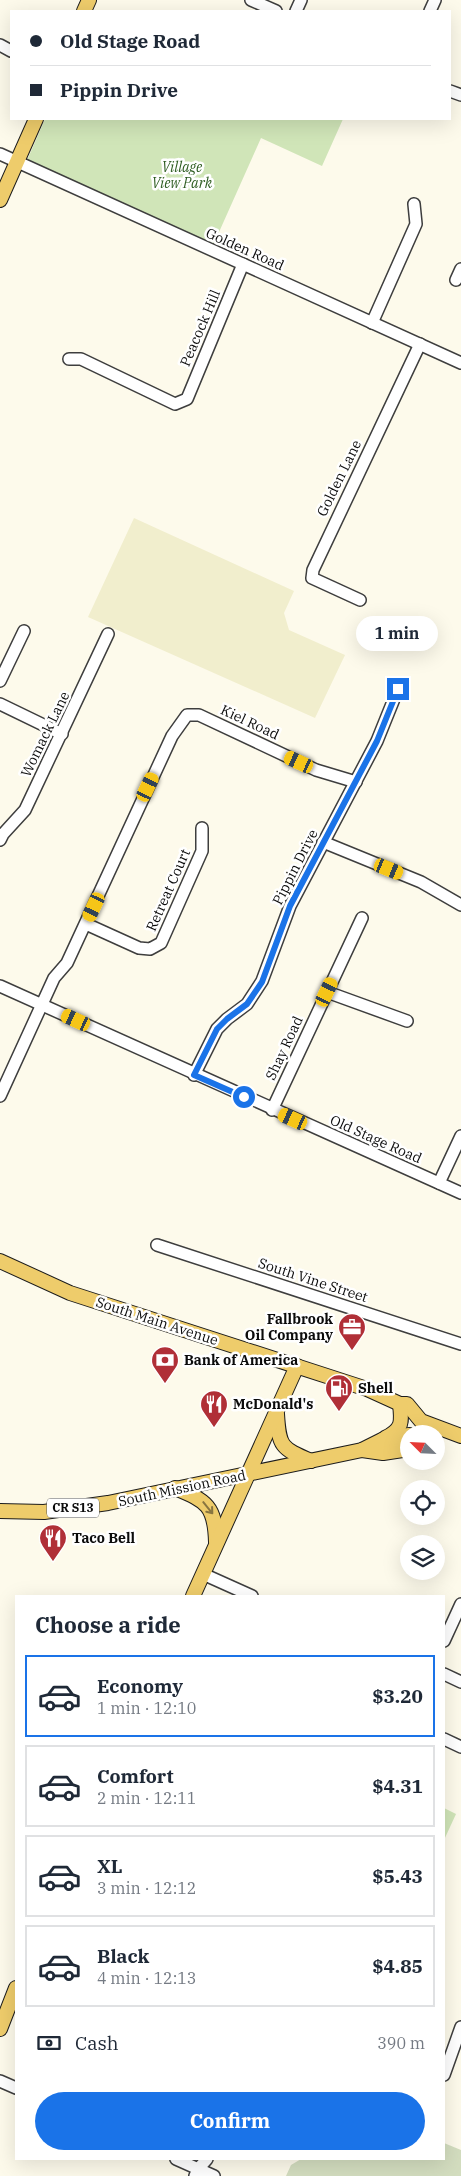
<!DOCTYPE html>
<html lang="en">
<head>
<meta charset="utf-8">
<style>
  :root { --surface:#fff; --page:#f6f6f7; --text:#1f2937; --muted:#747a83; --line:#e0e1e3; --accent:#1a73e8 }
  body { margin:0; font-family:"IBM Plex Serif",serif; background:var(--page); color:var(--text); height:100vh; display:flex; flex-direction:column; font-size:19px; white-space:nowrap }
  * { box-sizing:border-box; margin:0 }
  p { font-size:16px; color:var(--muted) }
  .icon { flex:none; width:28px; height:28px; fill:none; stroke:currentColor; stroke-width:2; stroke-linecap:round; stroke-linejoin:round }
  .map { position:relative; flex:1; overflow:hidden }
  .sheet { position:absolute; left:15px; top:1595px; width:430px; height:565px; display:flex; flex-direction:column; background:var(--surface); border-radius:0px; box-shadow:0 5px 20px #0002 }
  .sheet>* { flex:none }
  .top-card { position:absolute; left:10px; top:10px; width:441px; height:110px; border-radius:0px; box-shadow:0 5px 20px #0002; display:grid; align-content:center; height:110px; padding:0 20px; background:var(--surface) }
  .needle { width:32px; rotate:294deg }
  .controls { position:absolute; left:400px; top:1425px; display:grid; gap:10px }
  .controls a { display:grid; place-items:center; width:45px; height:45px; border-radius:50%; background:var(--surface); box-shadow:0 5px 20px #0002; font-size:25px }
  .end { position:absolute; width:22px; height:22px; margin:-11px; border:6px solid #1a73e8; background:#fff; box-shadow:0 0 0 2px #fff }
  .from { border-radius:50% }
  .bubble { position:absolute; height:35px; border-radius:18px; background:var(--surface); box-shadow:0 5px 20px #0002; font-size:16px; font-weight:700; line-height:35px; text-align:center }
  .car { position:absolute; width:15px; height:30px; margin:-15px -8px; border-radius:6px; box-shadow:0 0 4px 1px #0007; background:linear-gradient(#f5c518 24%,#345 0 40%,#f5c518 0 76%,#345 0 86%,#f5c518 0) }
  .top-card b { display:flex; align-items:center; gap:18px; height:48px; font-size:19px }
  .top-card b+b { border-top:1px solid var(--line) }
  .top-card i { width:12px; height:12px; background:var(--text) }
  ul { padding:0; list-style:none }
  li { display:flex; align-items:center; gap:15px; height:82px; margin:0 10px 8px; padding:0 10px; border:2px solid var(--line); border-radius:0px }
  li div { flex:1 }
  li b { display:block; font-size:19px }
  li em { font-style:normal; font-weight:700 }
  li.active { border-color:var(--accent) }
  li>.icon { width:45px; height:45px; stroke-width:1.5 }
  h2 { padding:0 20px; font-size:22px; line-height:60px }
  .pay { display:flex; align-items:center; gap:12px; height:55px; padding:0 20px; font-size:19px }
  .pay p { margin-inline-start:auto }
  .button { display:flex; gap:10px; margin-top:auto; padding:10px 20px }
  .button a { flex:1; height:58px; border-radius:30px; background:var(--accent); color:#fff; font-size:20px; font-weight:700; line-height:58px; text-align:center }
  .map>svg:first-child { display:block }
</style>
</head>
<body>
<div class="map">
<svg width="461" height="2176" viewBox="0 0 461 2176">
  <rect width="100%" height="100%" fill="#fdfaeb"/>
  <polygon fill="#f1eecd" points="134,518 294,591 284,613 289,630 345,655 315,718 88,617"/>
  <g fill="#d0e5b8">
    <polygon points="45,119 343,119 322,166 261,138 211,250 25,165"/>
    <polygon points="444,1808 456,1814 444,1840"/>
  </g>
  <polygon fill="#d3ddbf" points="444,2143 461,2150 461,2176 286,2176 291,2165 301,2159 444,2159"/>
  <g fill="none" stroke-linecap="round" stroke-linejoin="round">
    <g stroke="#3e3e3e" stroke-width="14">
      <g id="minor">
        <polyline points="251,0 276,11"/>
        <polyline points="296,11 301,0"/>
        <polyline points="430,11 435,0"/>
        <polyline points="0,45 11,51"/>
        <polyline points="450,91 461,95"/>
        <polyline points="0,154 461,363"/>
        <polyline points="456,280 461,269"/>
        <polyline points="372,323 416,224 414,204"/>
        <polyline points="69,359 81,359 175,404 187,399 243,264"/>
        <polyline points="360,600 312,578 313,570 420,344"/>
        <polyline points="0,681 24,631"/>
        <polyline points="0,704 62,734"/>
        <polyline points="0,840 3,834 25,810 108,634"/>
        <polyline points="323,842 421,882 461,905"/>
        <polyline points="86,924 139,948 150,949 161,943 202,851 202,828"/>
        <polyline points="0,986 461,1193"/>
        <polyline points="327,992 407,1021"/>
        <polyline points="194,1075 217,1029 227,1019 247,1004 262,981 290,906 377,741 398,689"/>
        <polyline points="0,1096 54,978 67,963 172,736 187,715 199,715 316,770 356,782"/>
        <polyline points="272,1110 362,918"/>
        <polyline points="439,1183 461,1136"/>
        <polyline points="157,1245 461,1344"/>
        <polyline points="203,1574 252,1596"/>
        <polyline points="444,1641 461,1604"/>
        <polyline points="444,1674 461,1682"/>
        <polyline points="444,1739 461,1747"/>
        <polyline points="444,2075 461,2027"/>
        <polyline points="0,2081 16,2088"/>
        <polyline points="176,2159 214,2176"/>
        <polyline points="195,2176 198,2169 207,2159"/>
      </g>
    </g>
    <g stroke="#1c1c1c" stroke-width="16">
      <g id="major">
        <polyline points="84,11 89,0"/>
        <polyline points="0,200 36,119"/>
        <polyline points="0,1261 70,1293 367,1389 400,1404 407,1404 421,1421 461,1436"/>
        <path d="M 277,1414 C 279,1447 281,1448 311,1461"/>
        <path d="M 385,1438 C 403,1429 402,1422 400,1404"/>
        <polyline points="362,1450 383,1453 409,1449"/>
        <path d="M 175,1488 C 207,1501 215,1506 216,1542"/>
        <polyline points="0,1511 44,1512 108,1503 362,1450 382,1440 409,1435"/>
        <polyline points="193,1596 297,1366"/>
        <polyline points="0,2029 16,1988"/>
      </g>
    </g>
    <use href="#minor" stroke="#fff" stroke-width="11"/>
    <use href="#major" stroke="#eecc6b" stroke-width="14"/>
  </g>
  <defs><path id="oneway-shaft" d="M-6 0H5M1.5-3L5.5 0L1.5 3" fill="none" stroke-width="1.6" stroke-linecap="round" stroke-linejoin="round" transform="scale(1.25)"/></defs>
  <use stroke="#887540" href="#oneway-shaft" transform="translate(208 1508) rotate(51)"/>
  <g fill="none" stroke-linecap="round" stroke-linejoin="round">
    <polyline stroke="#1a73e8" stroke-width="6" points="244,1097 194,1075 217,1029 227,1019 247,1004 262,982 290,906 377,741 398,689"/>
  </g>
  <defs>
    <g id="office-pin" transform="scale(1.4375)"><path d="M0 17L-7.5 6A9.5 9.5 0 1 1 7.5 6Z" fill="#b02f37" stroke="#fff"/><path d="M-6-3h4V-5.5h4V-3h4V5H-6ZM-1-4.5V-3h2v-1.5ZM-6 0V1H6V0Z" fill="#fff"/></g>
    <g id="bank-pin" transform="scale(1.4375)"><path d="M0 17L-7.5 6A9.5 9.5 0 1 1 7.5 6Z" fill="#b02f37" stroke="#fff"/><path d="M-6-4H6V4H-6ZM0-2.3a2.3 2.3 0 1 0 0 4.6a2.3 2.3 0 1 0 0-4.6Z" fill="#fff"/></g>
    <g id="fuel-pin" transform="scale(1.4375)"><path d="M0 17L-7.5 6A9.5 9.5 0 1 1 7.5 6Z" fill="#b02f37" stroke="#fff"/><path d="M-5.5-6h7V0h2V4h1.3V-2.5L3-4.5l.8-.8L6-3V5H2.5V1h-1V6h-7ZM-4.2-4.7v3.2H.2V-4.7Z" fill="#fff"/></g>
    <g id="restaurant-pin" transform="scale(1.4375)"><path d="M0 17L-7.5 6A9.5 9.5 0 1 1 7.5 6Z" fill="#b02f37" stroke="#fff"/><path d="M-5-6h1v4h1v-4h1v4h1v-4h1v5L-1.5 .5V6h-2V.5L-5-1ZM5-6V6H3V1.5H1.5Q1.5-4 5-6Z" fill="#fff"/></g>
  </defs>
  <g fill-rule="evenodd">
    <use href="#office-pin" x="352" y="1327"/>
    <use href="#bank-pin" x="165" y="1360"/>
    <use href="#fuel-pin" x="339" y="1388"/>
    <use href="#restaurant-pin" x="214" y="1404"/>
    <use href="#restaurant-pin" x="53" y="1538"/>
  </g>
  <g text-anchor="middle" stroke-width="5" stroke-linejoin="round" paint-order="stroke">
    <rect fill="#fff" stroke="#545454" stroke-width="1" x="47" y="1498.5" width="52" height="19" rx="4"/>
    <g font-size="12" font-weight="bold" fill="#0b0b0b">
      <text x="73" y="1512">CR S13</text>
    </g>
    <g font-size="14" font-style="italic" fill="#2e5d21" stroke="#fff">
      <text x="182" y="172">Village<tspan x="182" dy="16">View Park</tspan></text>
    </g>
    <g font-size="14" fill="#0b0b0b" stroke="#fff">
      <text transform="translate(245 249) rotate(24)" y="5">Golden Road</text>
      <text transform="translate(200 328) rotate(-67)" y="5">Peacock Hill</text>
      <text transform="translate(339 478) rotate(-64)" y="5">Golden Lane</text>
      <text transform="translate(250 722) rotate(25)" y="5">Kiel Road</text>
      <text transform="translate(45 734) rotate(-64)" y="5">Womack Lane</text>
      <text transform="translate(295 867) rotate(-63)" y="5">Pippin Drive</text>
      <text transform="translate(168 890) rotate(-66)" y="5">Retreat Court</text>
      <text transform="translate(284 1048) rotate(-65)" y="5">Shay Road</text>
      <text transform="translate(376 1139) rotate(24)" y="5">Old Stage Road</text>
      <text transform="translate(313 1280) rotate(18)" y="5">South Vine Street</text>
      <text transform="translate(157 1321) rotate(18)" y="5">South Main Avenue</text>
      <text transform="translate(182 1488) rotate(-12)" y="5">South Mission Road</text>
    </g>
    <g font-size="14" font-weight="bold" fill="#0b0b0b" stroke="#fff" text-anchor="start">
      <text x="333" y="1324" text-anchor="end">Fallbrook<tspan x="333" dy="16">Oil Company</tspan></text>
      <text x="184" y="1365">Bank of America</text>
      <text x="358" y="1393">Shell</text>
      <text x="233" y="1409">McDonald's</text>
      <text x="72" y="1543">Taco Bell</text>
    </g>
  </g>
</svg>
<div class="controls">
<a><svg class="needle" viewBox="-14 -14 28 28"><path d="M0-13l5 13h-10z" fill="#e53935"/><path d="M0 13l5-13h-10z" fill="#747a83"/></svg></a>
<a><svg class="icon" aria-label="locate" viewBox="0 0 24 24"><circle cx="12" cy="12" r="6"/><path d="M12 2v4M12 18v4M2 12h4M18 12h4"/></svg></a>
<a><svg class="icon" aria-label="layers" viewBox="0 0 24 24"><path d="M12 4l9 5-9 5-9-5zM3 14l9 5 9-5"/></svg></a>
</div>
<i class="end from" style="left:244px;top:1097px"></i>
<i class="end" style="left:398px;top:689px"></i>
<div class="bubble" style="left:356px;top:616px;width:82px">1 min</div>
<i class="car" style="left:299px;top:762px;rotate:295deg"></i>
<i class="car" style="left:148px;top:787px;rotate:25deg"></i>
<i class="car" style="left:389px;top:869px;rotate:112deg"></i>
<i class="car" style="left:94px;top:907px;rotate:205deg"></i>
<i class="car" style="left:327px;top:992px;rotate:25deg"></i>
<i class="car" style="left:76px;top:1020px;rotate:295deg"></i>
<i class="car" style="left:293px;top:1119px;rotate:294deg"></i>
<div class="top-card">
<b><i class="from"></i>Old Stage Road</b>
<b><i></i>Pippin Drive</b>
</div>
<section class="sheet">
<h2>Choose a ride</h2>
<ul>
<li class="active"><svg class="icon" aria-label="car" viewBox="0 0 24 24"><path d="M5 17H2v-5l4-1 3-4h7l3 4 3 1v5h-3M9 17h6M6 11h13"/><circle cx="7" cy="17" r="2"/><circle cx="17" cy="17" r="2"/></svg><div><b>Economy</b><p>1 min · 12:10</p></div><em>$3.20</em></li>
<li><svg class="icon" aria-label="car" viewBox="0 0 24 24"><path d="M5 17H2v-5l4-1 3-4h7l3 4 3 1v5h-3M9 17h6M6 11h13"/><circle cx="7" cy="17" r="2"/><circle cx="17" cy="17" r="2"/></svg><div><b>Comfort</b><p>2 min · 12:11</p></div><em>$4.31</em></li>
<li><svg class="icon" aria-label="car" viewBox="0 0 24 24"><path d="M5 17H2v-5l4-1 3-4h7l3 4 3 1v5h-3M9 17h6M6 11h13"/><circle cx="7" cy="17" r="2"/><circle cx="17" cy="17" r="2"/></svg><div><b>XL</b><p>3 min · 12:12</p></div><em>$5.43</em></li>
<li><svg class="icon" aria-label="car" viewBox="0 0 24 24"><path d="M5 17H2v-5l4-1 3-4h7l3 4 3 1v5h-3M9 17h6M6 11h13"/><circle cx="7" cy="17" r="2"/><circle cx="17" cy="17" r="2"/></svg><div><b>Black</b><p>4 min · 12:13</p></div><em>$4.85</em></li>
</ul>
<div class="pay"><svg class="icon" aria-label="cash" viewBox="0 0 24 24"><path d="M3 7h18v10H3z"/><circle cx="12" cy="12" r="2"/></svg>Cash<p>390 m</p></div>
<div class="button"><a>Confirm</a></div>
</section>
</div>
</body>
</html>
